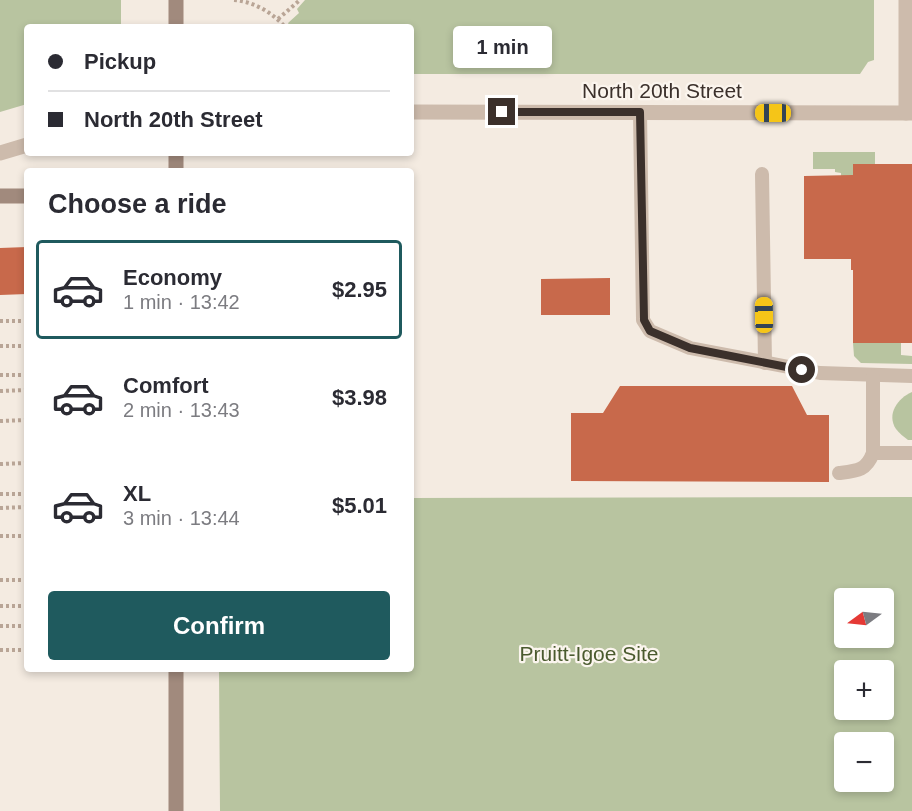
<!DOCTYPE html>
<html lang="en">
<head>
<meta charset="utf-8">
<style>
  :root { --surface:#fff; --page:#f7f7f7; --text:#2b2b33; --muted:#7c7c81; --line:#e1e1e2; --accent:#1f5a5e }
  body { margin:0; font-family:Helvetica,sans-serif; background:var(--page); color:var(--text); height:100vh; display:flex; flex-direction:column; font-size:22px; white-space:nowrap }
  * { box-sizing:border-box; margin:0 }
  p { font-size:20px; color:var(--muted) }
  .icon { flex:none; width:33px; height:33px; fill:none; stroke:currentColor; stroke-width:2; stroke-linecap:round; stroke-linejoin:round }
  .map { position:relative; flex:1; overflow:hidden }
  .drawer { position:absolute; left:24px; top:168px; width:390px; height:504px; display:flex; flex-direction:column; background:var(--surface); border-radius:6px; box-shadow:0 3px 9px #0003 }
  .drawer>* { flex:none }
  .banner { position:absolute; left:24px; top:24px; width:390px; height:132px; border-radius:6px; box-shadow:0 3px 9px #0003; display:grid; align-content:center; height:132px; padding:0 24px; background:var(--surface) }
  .needle { width:39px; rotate:255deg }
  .controls { position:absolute; left:834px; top:588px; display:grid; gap:12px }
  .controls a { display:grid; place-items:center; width:60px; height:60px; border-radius:6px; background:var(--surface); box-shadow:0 3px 9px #0003; font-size:30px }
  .end { position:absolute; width:27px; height:27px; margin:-14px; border:8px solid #3b302b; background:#fff; box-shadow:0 0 0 3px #fff }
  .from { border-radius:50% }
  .bubble { position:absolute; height:42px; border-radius:6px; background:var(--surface); box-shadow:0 3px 9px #0003; font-size:20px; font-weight:600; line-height:42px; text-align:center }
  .car { position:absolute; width:18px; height:36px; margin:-18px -9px; border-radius:8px; box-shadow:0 0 4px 2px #0007; background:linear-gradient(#f5c518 24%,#345 0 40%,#f5c518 0 76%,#345 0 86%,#f5c518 0) }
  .banner b { display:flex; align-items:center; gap:21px; height:57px; font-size:22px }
  .banner b+b { border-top:2px solid var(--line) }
  .banner i { width:15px; height:15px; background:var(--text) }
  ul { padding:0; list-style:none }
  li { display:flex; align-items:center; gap:18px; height:99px; margin:0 12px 9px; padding:0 12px; border:3px solid transparent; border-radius:6px }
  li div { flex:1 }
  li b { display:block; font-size:22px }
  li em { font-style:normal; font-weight:600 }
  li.current { border-color:var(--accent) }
  li>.icon { width:54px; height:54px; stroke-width:1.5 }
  h2 { padding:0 24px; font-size:27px; line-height:72px }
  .button { display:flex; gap:12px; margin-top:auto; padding:12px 24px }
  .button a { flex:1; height:69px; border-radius:6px; background:var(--accent); color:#fff; font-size:24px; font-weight:600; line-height:69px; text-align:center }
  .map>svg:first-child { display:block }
</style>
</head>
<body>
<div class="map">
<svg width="912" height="811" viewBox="0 0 912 811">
  <rect width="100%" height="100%" fill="#f4ebe1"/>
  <g fill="#b8c4a0" fill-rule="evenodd">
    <polygon points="0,0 121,0 121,27 27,27 27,104 0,112"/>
    <polygon points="305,0 874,0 874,60 868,62 860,74 411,74 411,27 290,27 288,23 299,13 297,9"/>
    <polygon points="813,152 875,152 875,164 853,164 853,183 841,183 841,173 835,172 835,169 813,169"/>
    <polygon points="853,343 901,343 901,355 912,356 912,364 861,363 854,356"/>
    <path d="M 912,392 L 912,440 L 908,440 C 904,437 899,433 896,429 C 886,414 898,398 912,392 Z"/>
    <path d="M 912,497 L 912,811 L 220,811 L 219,669 L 411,669 L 411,498 ZM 844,598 L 884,598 L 884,638 L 844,638 ZM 884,670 L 884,710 L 844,710 L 844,670 ZM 884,742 L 884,782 L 844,782 L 844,742 Z"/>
  </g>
  <g fill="#c8694b">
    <polygon points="853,164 912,164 912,343 853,343 853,270 851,270 851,259 804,259 804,176 853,175"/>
    <polygon points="27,247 27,294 0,295 0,248"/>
    <polygon points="610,278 610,315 541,315 541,279"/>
    <polygon points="620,386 792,386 807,415 829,415 829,482 571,481 571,413 603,413"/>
  </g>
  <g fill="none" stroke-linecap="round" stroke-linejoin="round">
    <g stroke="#b9a596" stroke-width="4" stroke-dasharray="3 3" stroke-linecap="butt">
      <path d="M 234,0 C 253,1 273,13 285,27"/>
      <polyline points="278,19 300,0"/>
      <polyline points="0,321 27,321"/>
      <polyline points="0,346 27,346"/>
      <polyline points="0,375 27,375"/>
      <polyline points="0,391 27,390"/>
      <polyline points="0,421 27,420"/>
      <polyline points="0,464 27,463"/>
      <polyline points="0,494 27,494"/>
      <polyline points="0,508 27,507"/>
      <polyline points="0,536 27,536"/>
      <polyline points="0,580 27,580"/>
      <polyline points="0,606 27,606"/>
      <polyline points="0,626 27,626"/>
      <polyline points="0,650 27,650"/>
    </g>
    <g stroke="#cdbbac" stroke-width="14">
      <polyline points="640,112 643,320 650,331 690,348 820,373 912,376"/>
      <polyline points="762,174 765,363"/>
      <polyline points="873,453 912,453"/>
      <path d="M 839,473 C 857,471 866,471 873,453 L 873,376"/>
    </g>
    <g stroke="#cdbbac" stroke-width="15">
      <polyline points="411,112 912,113"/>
      <polyline points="906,113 906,0"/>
      <polyline points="0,153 27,145"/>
    </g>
    <g stroke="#a18a7d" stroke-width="15">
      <polyline points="176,0 176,27"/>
      <polyline points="176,153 176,171"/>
      <polyline points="0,196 27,196"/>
      <polyline points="176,669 176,811"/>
    </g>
  </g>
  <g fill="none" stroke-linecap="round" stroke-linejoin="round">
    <polyline stroke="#3b302b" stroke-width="8" points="502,112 640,112 644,320 650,331 690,348 802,370"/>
  </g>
  <g text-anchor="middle" stroke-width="4.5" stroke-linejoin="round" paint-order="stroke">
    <g font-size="21" fill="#3b302b" stroke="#fbf5ee">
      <text x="662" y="98">North 20th Street</text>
    </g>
    <g font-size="21" fill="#4a5a2e" stroke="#fbf5ee">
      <text x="589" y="661">Pruitt-Igoe Site</text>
    </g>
  </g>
</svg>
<div class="controls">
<a><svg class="needle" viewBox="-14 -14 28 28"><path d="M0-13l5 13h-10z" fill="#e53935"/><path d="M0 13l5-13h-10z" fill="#7c7c81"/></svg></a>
<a>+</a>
<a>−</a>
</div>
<i class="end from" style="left:802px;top:370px"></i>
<i class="end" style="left:502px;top:112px"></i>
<div class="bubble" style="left:453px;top:26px;width:99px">1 min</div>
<i class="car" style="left:773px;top:113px;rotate:270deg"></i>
<i class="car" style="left:764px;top:315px;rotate:359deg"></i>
<div class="banner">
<b><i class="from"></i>Pickup</b>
<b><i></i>North 20th Street</b>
</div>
<section class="drawer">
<h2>Choose a ride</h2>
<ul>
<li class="current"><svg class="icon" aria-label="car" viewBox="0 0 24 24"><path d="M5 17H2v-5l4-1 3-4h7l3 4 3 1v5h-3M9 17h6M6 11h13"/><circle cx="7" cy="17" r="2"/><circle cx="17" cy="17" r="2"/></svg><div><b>Economy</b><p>1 min · 13:42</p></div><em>$2.95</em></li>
<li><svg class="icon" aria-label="car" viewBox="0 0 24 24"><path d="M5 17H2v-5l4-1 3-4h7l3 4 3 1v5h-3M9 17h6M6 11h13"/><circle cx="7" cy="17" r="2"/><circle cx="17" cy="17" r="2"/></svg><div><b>Comfort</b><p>2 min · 13:43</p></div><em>$3.98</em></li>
<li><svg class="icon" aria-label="car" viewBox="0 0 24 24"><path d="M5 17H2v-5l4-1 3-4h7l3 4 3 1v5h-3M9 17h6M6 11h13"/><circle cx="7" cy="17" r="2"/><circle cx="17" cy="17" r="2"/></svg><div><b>XL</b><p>3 min · 13:44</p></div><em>$5.01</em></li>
</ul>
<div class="button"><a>Confirm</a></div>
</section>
</div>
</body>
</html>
